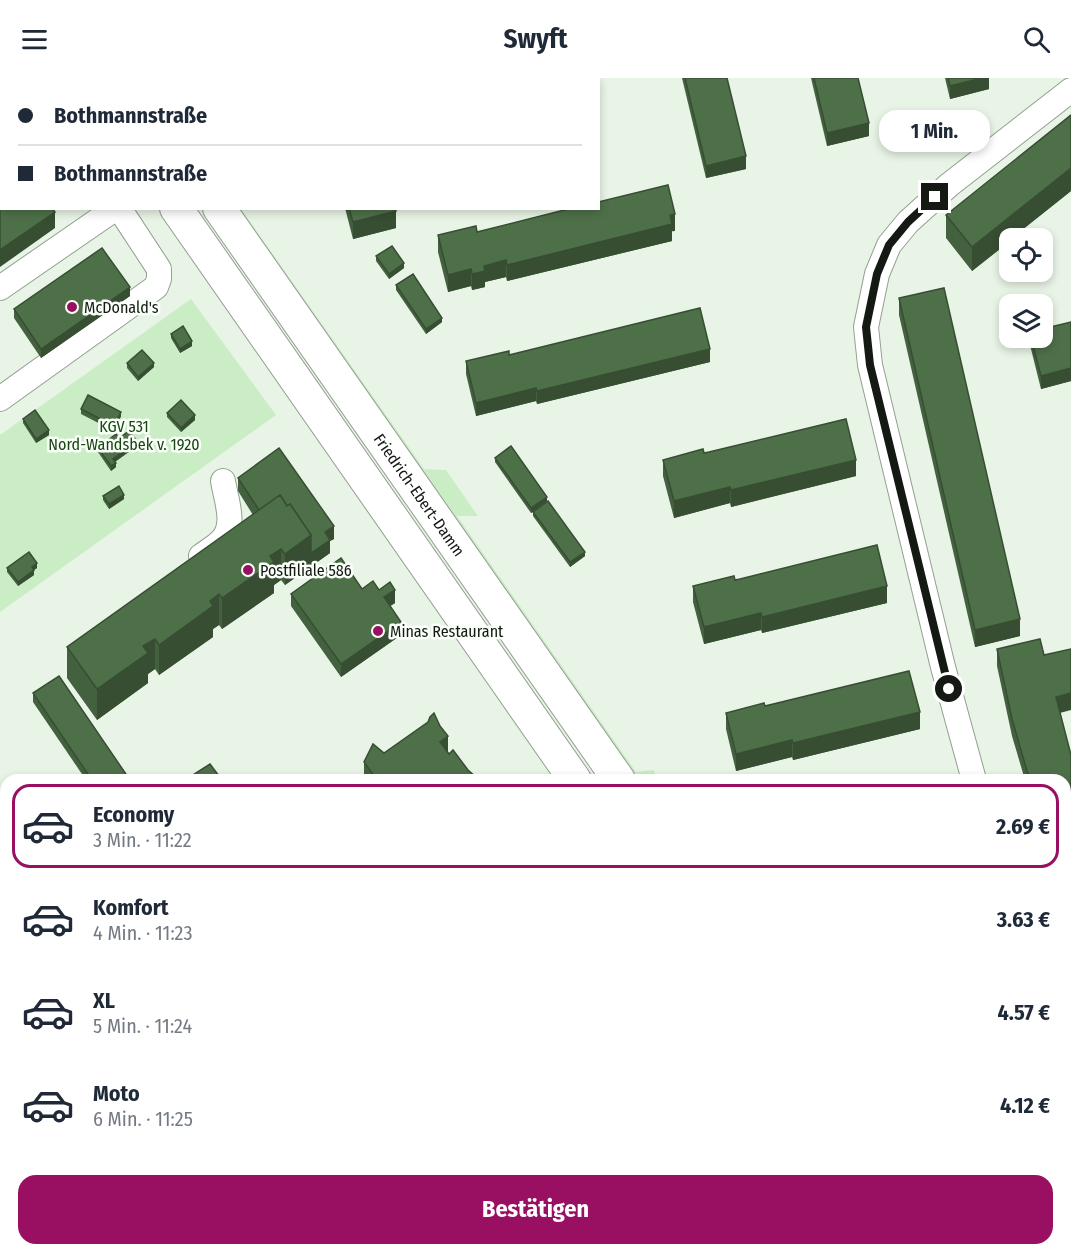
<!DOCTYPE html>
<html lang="de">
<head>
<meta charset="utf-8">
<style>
  :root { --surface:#fff; --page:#f6f6f7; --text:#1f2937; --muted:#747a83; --line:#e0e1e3; --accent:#990f62 }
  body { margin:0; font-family:"Fira Sans Condensed",sans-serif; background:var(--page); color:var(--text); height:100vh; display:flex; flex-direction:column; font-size:22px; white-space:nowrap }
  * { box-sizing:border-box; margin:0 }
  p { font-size:20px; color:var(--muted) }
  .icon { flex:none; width:33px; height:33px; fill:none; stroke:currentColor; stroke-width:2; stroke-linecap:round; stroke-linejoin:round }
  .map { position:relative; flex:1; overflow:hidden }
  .drawer { position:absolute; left:0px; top:696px; width:1071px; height:482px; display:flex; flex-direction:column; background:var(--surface); border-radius:18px 18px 0 0; box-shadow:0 3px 9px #0003 }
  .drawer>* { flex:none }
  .banner { position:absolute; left:0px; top:0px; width:600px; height:132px; box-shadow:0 3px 9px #0003; display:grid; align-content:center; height:132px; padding:0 18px; background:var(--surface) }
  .tools { position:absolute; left:999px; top:150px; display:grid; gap:12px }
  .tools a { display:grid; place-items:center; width:54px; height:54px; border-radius:12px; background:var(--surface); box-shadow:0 3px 9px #0003; font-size:30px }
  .end { position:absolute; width:27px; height:27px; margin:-14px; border:8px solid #141914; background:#fff; box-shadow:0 0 0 3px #fff }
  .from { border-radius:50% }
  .bubble { position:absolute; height:42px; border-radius:18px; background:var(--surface); box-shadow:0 3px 9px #0003; font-size:20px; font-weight:700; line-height:42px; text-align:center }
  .banner b { display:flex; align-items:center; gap:21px; height:57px; font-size:22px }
  .banner b+b { border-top:2px solid var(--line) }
  .banner i { width:15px; height:15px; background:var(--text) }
  ul { padding:10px 0 0; list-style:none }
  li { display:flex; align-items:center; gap:18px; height:84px; margin:0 12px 9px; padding:0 6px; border:3px solid transparent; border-radius:18px }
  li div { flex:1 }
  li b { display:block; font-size:22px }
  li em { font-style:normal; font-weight:700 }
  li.selected { border-color:var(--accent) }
  li>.icon { width:54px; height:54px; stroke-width:1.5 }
  .action { display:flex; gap:12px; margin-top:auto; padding:12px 18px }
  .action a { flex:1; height:69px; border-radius:18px; background:var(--accent); color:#fff; font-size:24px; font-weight:700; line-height:69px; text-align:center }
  header { display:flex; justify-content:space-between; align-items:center; height:78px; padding:0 18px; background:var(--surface); font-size:27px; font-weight:700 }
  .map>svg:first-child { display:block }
</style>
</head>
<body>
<header><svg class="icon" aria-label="menu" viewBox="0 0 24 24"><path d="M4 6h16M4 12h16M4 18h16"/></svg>Swyft<svg class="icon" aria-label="search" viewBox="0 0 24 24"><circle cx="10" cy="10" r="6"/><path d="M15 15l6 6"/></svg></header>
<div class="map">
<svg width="1071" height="1177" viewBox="0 0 1071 1177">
  <rect width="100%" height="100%" fill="#e8f4e6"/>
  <g fill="#caedc5">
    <polygon points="231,131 241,131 424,391 446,392 478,438 457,438 636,694 654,692 656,702 633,702"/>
    <polygon points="191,221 276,337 0,534 0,357"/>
    <polygon points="0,897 6,907 6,996 0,1000"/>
  </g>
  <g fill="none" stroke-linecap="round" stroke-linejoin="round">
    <g stroke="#949f92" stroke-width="26">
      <g id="minor">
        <polyline points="0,210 116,130"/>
        <polyline points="0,321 156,209 159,201 159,191 119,130"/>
        <path d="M 201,478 C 208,473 215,469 221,463 C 237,448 226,422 223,403"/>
        <polyline points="974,702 943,589 870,287 866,249 877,196 889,167 908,144 949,107 1071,12"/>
        <polyline points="0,781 6,808"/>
        <polyline points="1065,851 1071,847"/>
        <polyline points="417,1172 421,1177"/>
        <polyline points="604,1177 612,1172"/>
      </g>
    </g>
    <g stroke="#949f92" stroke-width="34">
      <g id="major">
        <polyline points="85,0 86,2"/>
        <polyline points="128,0 129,2"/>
        <polyline points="176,130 575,702"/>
        <path id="s1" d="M 219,130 L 619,702"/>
        <polyline points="903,1172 907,1177"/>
        <polyline points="953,1172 957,1177"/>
      </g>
    </g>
    <use href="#minor" stroke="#fff" stroke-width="24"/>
    <use href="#major" stroke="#fff" stroke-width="32"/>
  </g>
  <g fill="#43603f">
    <polygon points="682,0 727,0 746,91 706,100"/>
    <polygon points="811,0 858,0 869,58 827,68"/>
    <polygon points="945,0 989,0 989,11 950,21"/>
    <polygon points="1071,113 1012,160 1010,160 1010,163 972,193 946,160 946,137"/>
    <polygon points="345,130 395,130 396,150 353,161"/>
    <polygon points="672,153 672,163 507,203 506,199 485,204 485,209 472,212 471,208 448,214 438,174 438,157 477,154 675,153"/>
    <polygon points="376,178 404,190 389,201 376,183"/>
    <polygon points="396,207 442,244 426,256 396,212"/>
    <polygon points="130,218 41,280 14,240 14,231"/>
    <polygon points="899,220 1020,558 975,569 899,237"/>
    <polygon points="1071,244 1071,303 1041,311 1030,267 1030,260 1042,260"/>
    <polygon points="171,256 192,268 180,275 171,260"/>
    <polygon points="509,277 710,284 537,326 536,323 476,338 466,296 466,283"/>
    <polygon points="127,285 154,289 138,303 127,290"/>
    <polygon points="81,331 121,338 114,353 81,336"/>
    <polygon points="167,335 195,342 181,354 167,339"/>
    <polygon points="23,341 49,357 36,365 23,345"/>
    <polygon points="119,360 137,368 115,384 116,389 111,393 98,374 98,370"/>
    <polygon points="704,375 856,398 731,429 730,425 674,440 663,398 663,382"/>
    <polygon points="495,380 547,423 531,435 495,384"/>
    <polygon points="238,400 334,461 330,463 330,475 285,507 281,502 274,507 274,515 222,551 219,547 213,551 213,559 159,597 155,591 148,596 148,605 97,642 67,600 67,569 253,437 238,413"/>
    <polygon points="103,418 124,421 109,431 103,422"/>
    <polygon points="533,434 585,478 570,489 533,438"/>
    <polygon points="7,490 37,490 34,492 34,497 18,508 7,494"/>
    <polygon points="735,502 887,525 762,555 761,552 704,566 693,524 693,508"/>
    <polygon points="362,511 379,512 395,525 390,528 401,557 341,599 291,528 291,516"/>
    <polygon points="997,571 1044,577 1071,677 1071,771 1065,774 1065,702 1025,702 1012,658 997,588"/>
    <polygon points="33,615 130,702 86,702 33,624"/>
    <polygon points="765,628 920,651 793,682 792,679 736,693 726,651 726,635"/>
    <polygon points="440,648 448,676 468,692 476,702 364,702 364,684"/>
    <polygon points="279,1172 325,1172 318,1177 283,1177"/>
    <polygon points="715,1172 740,1172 732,1177 719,1177"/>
  </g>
  <g fill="#374e33">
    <polygon points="982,0 989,0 989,11 950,21 950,8"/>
    <polygon points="869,45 869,58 827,68 827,55"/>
    <polygon points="746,78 746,91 706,100 706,88"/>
    <polygon points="1071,90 1071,113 1012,160 1010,160 1010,163 972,193 972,169"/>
    <polygon points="396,133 396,150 353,161 353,144"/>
    <polygon points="55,134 55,150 0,189 0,172"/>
    <polygon points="675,136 675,153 672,153 672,163 507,203 507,187"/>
    <polygon points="506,182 506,199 485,204 485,209 472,212 472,196 484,188"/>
    <polygon points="404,185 404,190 389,201 389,196"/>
    <polygon points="471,191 471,208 448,214 448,197"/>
    <polygon points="130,209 130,218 41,280 41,271"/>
    <polygon points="442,240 442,244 426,256 426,251"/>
    <polygon points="192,263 192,268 180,275 180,271"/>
    <polygon points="710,271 710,284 537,326 537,313"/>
    <polygon points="154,285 154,289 138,303 138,299"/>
    <polygon points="1071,290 1071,303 1041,311 1041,298"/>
    <polygon points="536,310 536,323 476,338 476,325"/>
    <polygon points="121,334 121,338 114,353 114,348"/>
    <polygon points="195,337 195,342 181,354 181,350"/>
    <polygon points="49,352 49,357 36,365 36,361"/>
    <polygon points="137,363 137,368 113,385 113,381"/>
    <polygon points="856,382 856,398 731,429 731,412"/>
    <polygon points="116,385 116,389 111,393 111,388"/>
    <polygon points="730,409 730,425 674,440 674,423"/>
    <polygon points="124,417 124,421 109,431 109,426"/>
    <polygon points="547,419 547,423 531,435 531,430"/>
    <polygon points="334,448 334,461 330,463 330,475 285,507 285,476 311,457 325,454"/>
    <polygon points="281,471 281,502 274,507 274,515 222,551 222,520 270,478"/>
    <polygon points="585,474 585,478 570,489 570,484"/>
    <polygon points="37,485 37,490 32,493 32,489"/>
    <polygon points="34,492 34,497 18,508 18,504"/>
    <polygon points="887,508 887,525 762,555 762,539"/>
    <polygon points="395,512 395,525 384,532 384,519"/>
    <polygon points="219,516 219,547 213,551 213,559 159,597 159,567 210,523"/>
    <polygon points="761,535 761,552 704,566 704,549"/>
    <polygon points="1020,541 1020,558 975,569 975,552"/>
    <polygon points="401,544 401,557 341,599 341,586"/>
    <polygon points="155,561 155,591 148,596 148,605 97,642 97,611 143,568"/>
    <polygon points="1071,615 1071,632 1056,636 1056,619"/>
    <polygon points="920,634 920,651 793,682 793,665"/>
    <polygon points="448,658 448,681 440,664"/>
    <polygon points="792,662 792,679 736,693 736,676"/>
    <polygon points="1071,754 1071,771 1065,774 1065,757"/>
    <polygon points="1071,1041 1071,1072 1065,1073 1065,1043"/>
    <polygon points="35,1172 65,1172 56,1177 26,1177"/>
    <polygon points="296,1172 325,1172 318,1177 296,1177"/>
    <polygon points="728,1172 740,1172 732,1177 723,1177 723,1175"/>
  </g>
  <g fill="#4e7049" stroke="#374e33" stroke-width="1.5">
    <polygon points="244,0 254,0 254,2 241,2"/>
    <polygon points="400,0 564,0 564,2 394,2"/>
    <polygon points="685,0 727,0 746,78 706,88"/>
    <polygon points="814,0 858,0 869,45 827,55"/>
    <polygon points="948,0 982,0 950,8"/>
    <polygon points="1071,37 1071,90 972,169 946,137"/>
    <polygon points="668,107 675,136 670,137 672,146 507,187 506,182 484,188 485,193 472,196 471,191 448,197 438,157 476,148 477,154 572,130 598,130 598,124"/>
    <polygon points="2,108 2,130 52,130 55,134 0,172 0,109"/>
    <polygon points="349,130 395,130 396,133 353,144"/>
    <polygon points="392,168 404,185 389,196 376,178"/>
    <polygon points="102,170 130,209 41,271 14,231"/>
    <polygon points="413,196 442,240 426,251 396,207"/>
    <polygon points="944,210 1020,541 975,552 899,220"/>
    <polygon points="700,230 710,271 537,313 536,310 476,325 466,283 509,273 509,277"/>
    <polygon points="1071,244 1071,290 1041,298 1031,260 1042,260 1042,251"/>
    <polygon points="183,248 192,263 180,271 171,256"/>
    <polygon points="142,272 154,285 138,299 127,285"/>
    <polygon points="88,317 121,334 114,348 81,331"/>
    <polygon points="181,322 195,337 181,350 167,335"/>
    <polygon points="35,332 49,352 36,361 23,341"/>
    <polygon points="846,341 856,382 731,412 730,409 674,423 663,382 703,371 704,375 709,374"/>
    <polygon points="129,353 137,363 113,381 116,385 111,388 98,370 116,356 119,360"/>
    <polygon points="511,368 547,419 531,430 495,380"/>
    <polygon points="279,370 334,448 325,454 330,462 311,475 311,457 290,426 287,428 280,417 259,432 238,400"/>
    <polygon points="119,408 124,417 109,426 103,418"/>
    <polygon points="280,417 287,428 290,426 311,457 285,476 281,471 270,478 274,484 222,520 219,516 210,523 213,528 159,567 155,561 143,568 148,575 97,611 67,569"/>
    <polygon points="548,423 585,474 570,484 533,434"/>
    <polygon points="877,467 887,508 762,539 761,535 704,549 693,508 734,498 735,502 740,501"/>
    <polygon points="29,474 37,485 32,489 34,492 18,504 7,490"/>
    <polygon points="341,480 362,511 373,503 379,512 390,504 395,512 384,519 401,544 341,586 291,516"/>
    <polygon points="1040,561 1044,577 1071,571 1071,615 1056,619 1071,677 1071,754 1065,757 1065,702 1032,702 1027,693 1012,641 997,571"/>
    <polygon points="909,593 920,634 793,665 792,662 736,676 726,635 764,625 765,628"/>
    <polygon points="59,598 130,702 92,702 33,615"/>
    <polygon points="434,635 440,648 448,658 440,664 449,676 453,672 468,692 476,699 470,702 377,702 364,684 373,666 384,675 428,644 430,639"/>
    <polygon points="210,686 222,702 185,702"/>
    <polygon points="1071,1012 1071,1041 1065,1043 1065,1013"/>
    <polygon points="6,1147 6,1172 35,1172 26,1177 0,1177 0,1152"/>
    <polygon points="169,1172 196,1172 201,1177 161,1177"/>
    <polygon points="676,1172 695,1172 699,1177 668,1177"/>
  </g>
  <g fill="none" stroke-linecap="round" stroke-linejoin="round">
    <polyline stroke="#141914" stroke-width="8" points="935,119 908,144 889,167 877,196 866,249 870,287 949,611"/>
  </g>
  <g fill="#990f62" stroke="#fafff9" stroke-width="2">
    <circle cx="72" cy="229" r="6"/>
    <circle cx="248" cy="492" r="6"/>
    <circle cx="378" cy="553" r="6"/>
  </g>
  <g text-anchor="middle" stroke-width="5" stroke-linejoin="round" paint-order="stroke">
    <g font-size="16" fill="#141914" stroke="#fafff9" text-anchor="start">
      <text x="84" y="235">McDonald's</text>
      <text x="260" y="498">Postfiliale 586</text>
      <text x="390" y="559">Minas Restaurant</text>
    </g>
    <g font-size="16" fill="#15470e" stroke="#fafff9">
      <text x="124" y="354">KGV 531<tspan x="124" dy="18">Nord-Wandsbek v. 1920</tspan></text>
    </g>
    <g font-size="16" fill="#141914" stroke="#fafff9">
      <text dy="6" stroke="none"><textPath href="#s1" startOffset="350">Friedrich-Ebert-Damm</textPath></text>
    </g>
  </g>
</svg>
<div class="tools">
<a><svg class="icon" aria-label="locate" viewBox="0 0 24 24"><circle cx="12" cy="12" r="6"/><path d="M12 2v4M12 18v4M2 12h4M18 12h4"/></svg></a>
<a><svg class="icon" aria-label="layers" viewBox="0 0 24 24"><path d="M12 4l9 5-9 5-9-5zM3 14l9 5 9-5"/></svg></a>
</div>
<i class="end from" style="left:949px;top:611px"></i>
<i class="end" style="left:935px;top:119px"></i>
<div class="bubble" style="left:879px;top:32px;width:111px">1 Min.</div>
<div class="banner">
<b><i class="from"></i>Bothmannstraße</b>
<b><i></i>Bothmannstraße</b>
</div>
<section class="drawer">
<ul>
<li class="selected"><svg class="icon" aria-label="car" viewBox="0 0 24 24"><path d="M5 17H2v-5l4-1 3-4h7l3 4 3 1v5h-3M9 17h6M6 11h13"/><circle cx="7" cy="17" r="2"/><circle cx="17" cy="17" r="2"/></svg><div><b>Economy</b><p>3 Min. · 11:22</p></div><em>2.69 €</em></li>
<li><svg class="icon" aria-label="car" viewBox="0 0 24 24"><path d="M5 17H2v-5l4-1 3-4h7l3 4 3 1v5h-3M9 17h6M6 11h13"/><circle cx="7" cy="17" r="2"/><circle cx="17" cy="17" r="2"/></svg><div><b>Komfort</b><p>4 Min. · 11:23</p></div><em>3.63 €</em></li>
<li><svg class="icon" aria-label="car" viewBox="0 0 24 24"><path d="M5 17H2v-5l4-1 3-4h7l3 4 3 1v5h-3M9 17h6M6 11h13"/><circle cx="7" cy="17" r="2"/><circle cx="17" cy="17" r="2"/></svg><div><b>XL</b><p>5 Min. · 11:24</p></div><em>4.57 €</em></li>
<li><svg class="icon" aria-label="car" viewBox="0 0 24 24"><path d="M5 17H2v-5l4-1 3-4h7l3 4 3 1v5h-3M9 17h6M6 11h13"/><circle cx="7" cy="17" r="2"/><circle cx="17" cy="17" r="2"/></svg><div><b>Moto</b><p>6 Min. · 11:25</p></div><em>4.12 €</em></li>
</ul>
<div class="action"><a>Bestätigen</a></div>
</section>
</div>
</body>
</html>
